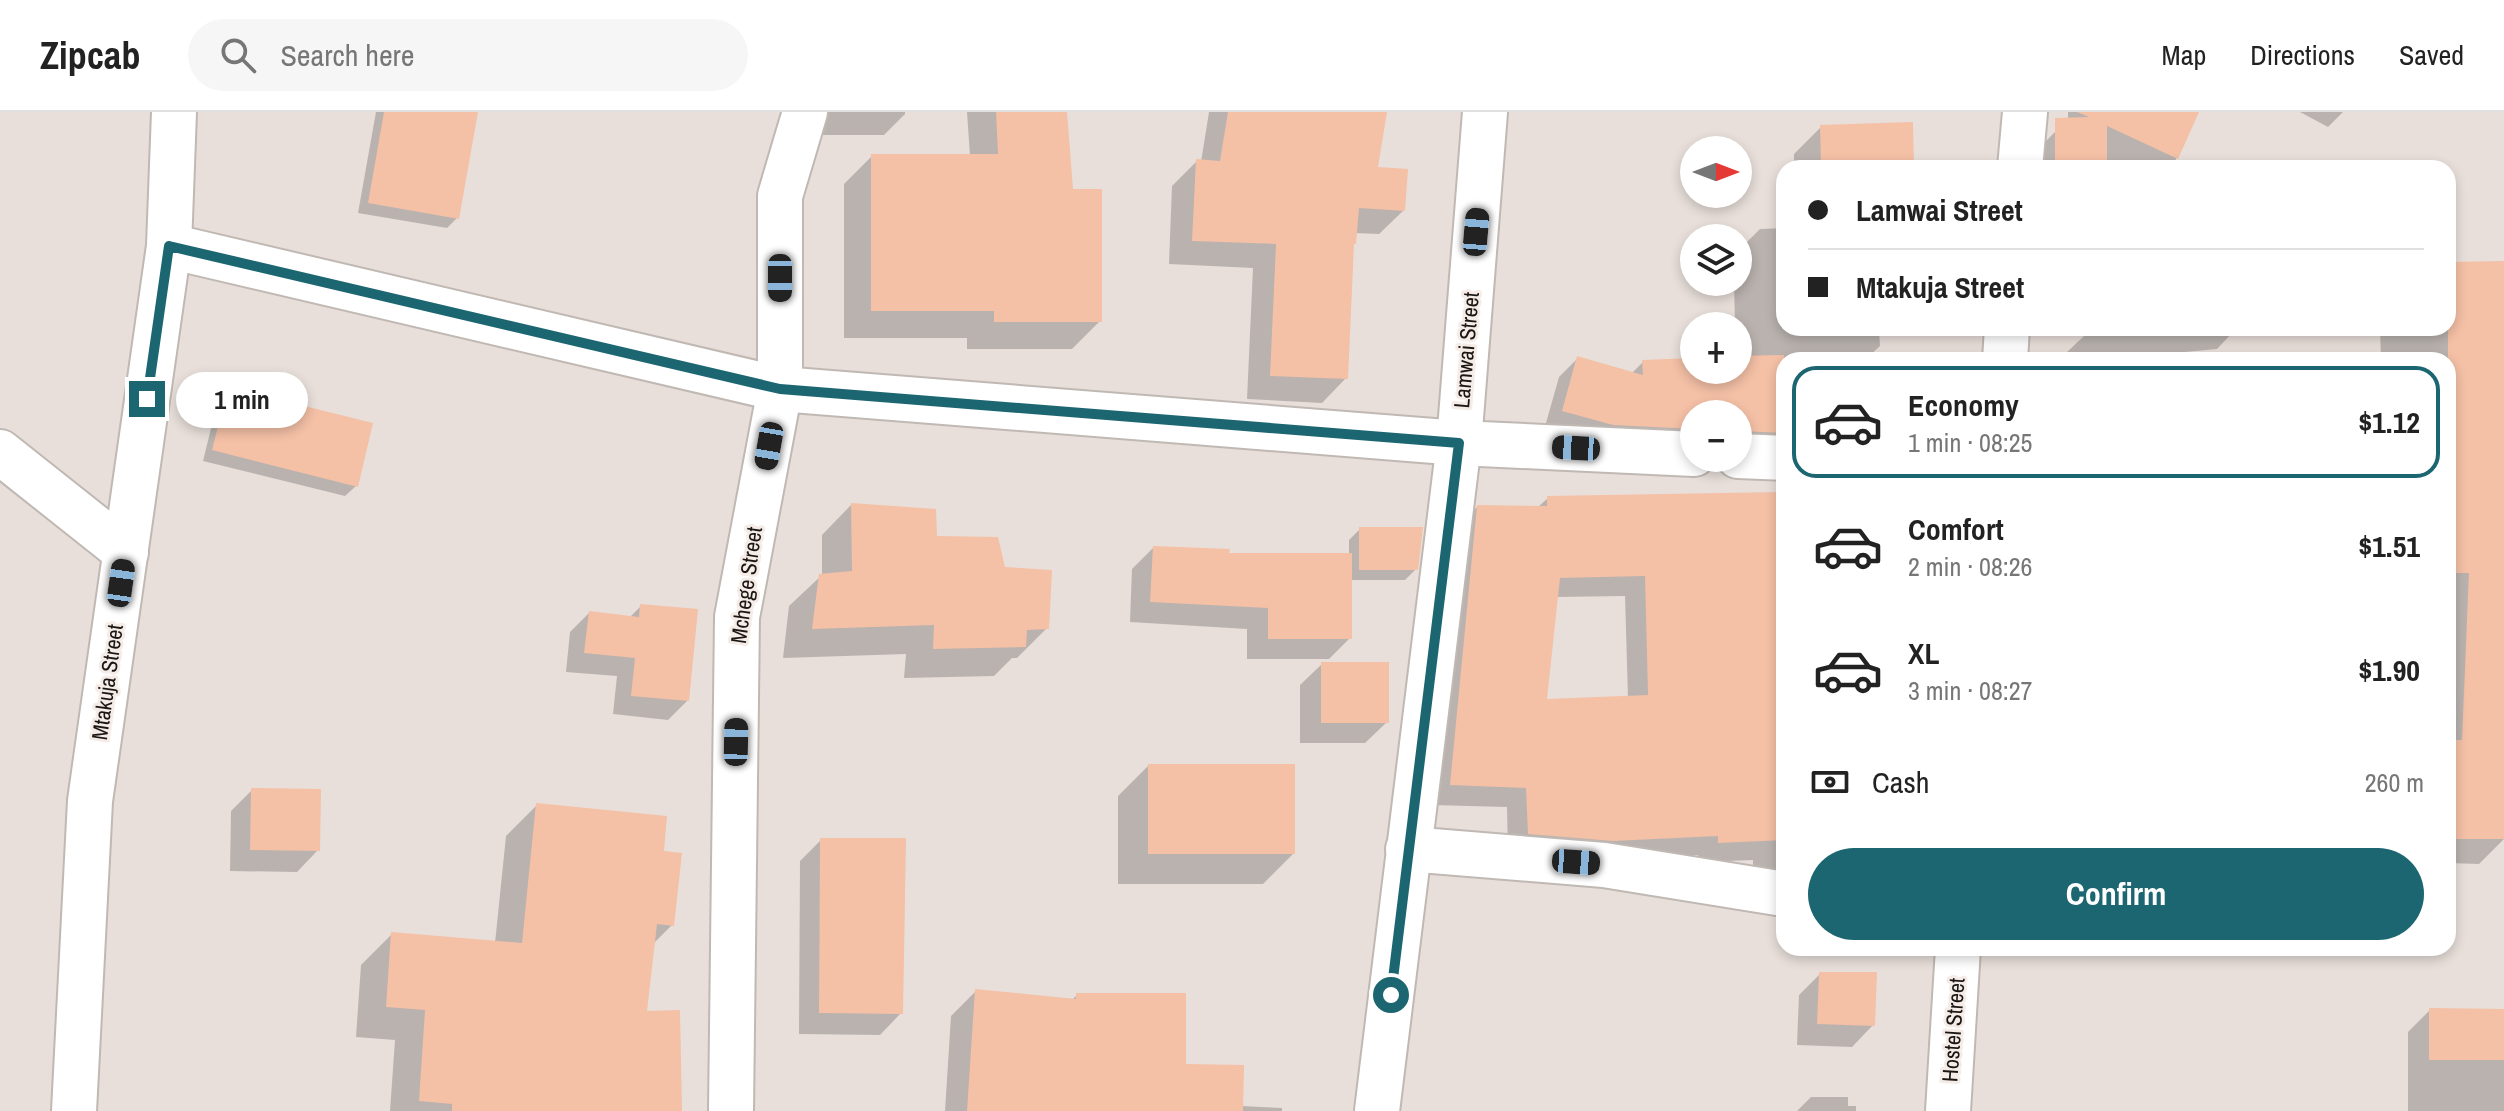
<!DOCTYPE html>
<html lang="en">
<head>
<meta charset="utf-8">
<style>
  :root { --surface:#fff; --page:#f6f6f6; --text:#222; --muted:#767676; --line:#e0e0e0; --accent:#1c6671 }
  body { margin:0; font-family:"Archivo Narrow",sans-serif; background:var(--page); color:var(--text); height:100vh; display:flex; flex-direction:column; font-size:30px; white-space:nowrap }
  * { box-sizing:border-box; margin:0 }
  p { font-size:26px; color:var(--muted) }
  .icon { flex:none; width:44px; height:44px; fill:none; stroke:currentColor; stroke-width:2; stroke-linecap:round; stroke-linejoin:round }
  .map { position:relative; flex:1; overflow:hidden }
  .sheet { position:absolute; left:1776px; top:240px; width:680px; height:604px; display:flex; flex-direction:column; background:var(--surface); border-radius:24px; box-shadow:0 4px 12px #0003 }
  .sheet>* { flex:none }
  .banner { position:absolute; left:1776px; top:48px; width:680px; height:176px; border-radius:24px; box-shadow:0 4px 12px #0003; display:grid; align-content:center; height:176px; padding:0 32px; background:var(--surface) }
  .needle { width:52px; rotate:90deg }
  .fabs { position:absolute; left:1680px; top:24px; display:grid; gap:16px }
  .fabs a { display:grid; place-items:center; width:72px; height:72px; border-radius:50%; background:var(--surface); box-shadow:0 4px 12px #0003; font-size:40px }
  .end { position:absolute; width:36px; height:36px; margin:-18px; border:10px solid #1c6671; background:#fff; box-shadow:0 0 0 4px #fff }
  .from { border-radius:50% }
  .bubble { position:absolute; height:56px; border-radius:28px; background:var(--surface); box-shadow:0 4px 12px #0003; font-size:26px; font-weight:700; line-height:56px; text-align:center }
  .car { position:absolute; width:24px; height:48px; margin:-24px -12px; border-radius:10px; box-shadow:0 0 6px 2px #0007; background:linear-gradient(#222 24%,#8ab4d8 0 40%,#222 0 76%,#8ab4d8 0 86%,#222 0) }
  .banner b { display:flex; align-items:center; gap:28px; height:76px; font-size:30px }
  .banner b+b { border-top:2px solid var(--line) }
  .banner i { width:20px; height:20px; background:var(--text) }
  ul { padding:14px 0 0; list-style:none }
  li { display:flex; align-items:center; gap:24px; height:112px; margin:0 16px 12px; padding:0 16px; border:4px solid transparent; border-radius:24px }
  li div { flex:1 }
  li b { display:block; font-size:30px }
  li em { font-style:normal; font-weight:700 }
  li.active { border-color:var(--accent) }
  li>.icon { width:72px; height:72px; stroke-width:1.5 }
  .pay { display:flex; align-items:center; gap:20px; height:88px; padding:0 32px; font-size:30px }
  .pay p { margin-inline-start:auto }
  .primary-button { display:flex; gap:16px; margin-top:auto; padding:16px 32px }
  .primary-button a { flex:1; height:92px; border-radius:48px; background:var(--accent); color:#fff; font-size:32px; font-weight:700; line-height:92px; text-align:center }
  header { display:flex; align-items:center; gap:48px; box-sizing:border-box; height:112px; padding:0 40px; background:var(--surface); border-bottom:2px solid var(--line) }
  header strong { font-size:38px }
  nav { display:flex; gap:44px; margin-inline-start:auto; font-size:28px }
  .search { width:560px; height:72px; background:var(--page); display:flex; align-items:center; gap:20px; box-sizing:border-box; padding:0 28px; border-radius:44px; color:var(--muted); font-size:30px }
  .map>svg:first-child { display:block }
</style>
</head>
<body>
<header>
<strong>Zipcab</strong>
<div class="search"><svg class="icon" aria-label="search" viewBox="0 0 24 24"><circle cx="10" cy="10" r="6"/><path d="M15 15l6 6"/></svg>Search here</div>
<nav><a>Map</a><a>Directions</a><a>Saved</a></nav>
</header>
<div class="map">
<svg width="2504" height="999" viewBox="0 0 2504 999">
  <rect width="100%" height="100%" fill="#e8dfda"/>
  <g fill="#0003" fill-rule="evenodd">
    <polygon points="376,0 476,0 457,106 447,116 358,101"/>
    <polygon points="817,0 905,0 905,2 884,23 817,23"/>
    <polygon points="967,0 1065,0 1071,79 1100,209 1072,237 967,237 967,226 844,226 844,72 872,44 970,44"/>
    <polygon points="1209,0 1385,0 1376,56 1404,98 1379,122 1355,121 1352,134 1346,266 1322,291 1247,287 1253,156 1169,152 1172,74 1197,49 1201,50"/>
    <polygon points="2068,0 2197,0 2172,56 2034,56 2045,30 2068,7"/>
    <polygon points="2300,0 2343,0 2328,15"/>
    <polygon points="1821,15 1912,56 1794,56 1794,42"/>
    <polygon points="1784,116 1784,216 1879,216 1880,234 1865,248 1784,248 1784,324 1767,340 1738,339 1738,302 1694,302 1694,346 1544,318 1559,265 1578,246 1631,262 1643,250 1694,248 1694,258 1738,258 1738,214 1735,214 1734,170 1738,170 1738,139 1760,117"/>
    <polygon points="2504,151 2504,727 2479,752 2448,751 2448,248 2381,248 2380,216 2448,216 2448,152"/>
    <polygon points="2127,216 2236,216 2236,217 2217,237 2152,243 2152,248 2065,248 2065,242 2085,223 2128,223"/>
    <polygon points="229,277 356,374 345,384 203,349 218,288"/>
    <path d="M 1784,382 L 1784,759 L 1753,760 L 1753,748 L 1698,750 L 1698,743 L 1591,748 L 1508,741 L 1507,695 L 1431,693 L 1457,415 L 1477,395 L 1537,396 L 1548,386 ZM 1625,484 L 1628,586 L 1545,589 L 1556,485 Z"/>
    <polygon points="851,393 935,426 1047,516 1017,546 1012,546 994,564 904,566 906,542 783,546 789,494 822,463 822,423"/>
    <polygon points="1360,417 1416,457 1405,468 1350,468 1350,526 1329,547 1247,547 1247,517 1130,510 1132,457 1153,436 1227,443 1349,443 1349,428"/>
    <polygon points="641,494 687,589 668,608 613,602 617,564 566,560 570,520 589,501 629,506"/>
    <polygon points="1322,552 1387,610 1365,631 1300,631 1300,573"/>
    <polygon points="1148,654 1293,742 1263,772 1118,772 1118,684"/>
    <polygon points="252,678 318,738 297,760 230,759 231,699"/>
    <polygon points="537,693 662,741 672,813 653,832 645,901 680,999 390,999 395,928 356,925 361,853 392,822 495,831 506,724"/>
    <polygon points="821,728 901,901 880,923 799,922 800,749"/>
    <polygon points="1820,862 1873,913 1852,935 1797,933 1799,883"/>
    <polygon points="976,879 1072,888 1077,883 1241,994 1282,996 1282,999 945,999 951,904"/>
    <polygon points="2430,898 2504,899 2504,999 2408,999 2408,920"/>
    <polygon points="1811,985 1848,985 1848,994 1856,994 1856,999 1797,999"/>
  </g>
  <g fill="#f4c0a6" fill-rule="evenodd">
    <polygon points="384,0 478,0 459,107 368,91"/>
    <polygon points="996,0 1067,0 1073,77 1102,77 1102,210 994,210 994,199 871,199 871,42 998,42"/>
    <polygon points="1228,0 1387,0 1378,55 1408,57 1405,99 1359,96 1356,132 1354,132 1348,267 1270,264 1276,132 1192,129 1196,47 1220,49"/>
    <polygon points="2077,0 2199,0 2178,47 2107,14 2107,56 2055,56 2055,6 2089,5"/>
    <polygon points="1913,10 1914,56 1821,56 1820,13"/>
    <polygon points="2504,149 2504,727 2448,727 2448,628 2462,628 2469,461 2448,461 2448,150"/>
    <polygon points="1784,243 1784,321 1738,319 1738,302 1694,302 1694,317 1613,313 1562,299 1577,244 1643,263 1642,248 1694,246 1694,258 1738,258 1738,244"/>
    <polygon points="228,275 373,311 358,375 212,338"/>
    <path d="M 1784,380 L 1784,728 L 1718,731 L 1718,724 L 1613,729 L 1528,722 L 1526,676 L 1450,673 L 1477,393 L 1547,394 L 1547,384 ZM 1645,464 L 1648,583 L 1547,587 L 1560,466 Z"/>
    <polygon points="851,391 936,397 937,424 998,425 1005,455 1052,458 1049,517 1027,518 1026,535 933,537 934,513 812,517 819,462 852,459"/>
    <polygon points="1359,415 1423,415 1418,458 1359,458"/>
    <polygon points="1153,434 1230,437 1229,441 1352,441 1352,527 1268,527 1268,496 1150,490"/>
    <polygon points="640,492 698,497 689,589 631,584 635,546 584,541 589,499 639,505"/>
    <rect x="1321" y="550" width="68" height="61"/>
    <rect x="1148" y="652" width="147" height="90"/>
    <polygon points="251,676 321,677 320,739 250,738"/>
    <polygon points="536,691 667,704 664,739 682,741 674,814 657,812 647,899 680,898 682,999 452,999 452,992 419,989 425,898 386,895 391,820 522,831"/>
    <polygon points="820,726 906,726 903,902 819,901"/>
    <polygon points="1819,860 1877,860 1875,914 1817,912"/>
    <polygon points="975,877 1076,887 1076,881 1186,881 1186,952 1244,953 1243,999 967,999"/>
    <polygon points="2429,896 2504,897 2504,948 2429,948"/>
  </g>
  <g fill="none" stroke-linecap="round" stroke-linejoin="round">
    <g stroke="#c0b8b3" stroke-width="48">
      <g id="minor">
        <polyline points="2020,56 2025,0"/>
        <polyline points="169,134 780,277 1459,331 1694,342"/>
        <polyline points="2005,248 2007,216"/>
        <polyline points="0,340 126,440"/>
        <polyline points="1738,344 1784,346"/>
        <polyline points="1408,737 1604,753 1784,782"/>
        <polyline points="74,999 90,689 169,134 174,0"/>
        <polyline points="731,999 737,505 780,277 780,84 805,0"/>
        <polyline points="1377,999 1459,331 1485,0"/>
        <polyline points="1948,999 1958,836"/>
      </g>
    </g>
    <use href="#minor" stroke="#fff" stroke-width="44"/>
  </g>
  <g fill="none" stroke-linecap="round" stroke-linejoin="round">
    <polyline stroke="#1c6671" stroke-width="10" points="147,287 169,134 780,277 1459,331 1391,883"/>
  </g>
  <g text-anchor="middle" stroke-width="6" stroke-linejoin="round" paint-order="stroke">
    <g font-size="22" fill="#191614" stroke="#f5ece7">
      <text transform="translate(1466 238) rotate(-85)" y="8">Lamwai Street</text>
      <text transform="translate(746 473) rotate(-82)" y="8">Mchege Street</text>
      <text transform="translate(107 570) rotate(-82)" y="8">Mtakuja Street</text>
      <text transform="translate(1953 918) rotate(-86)" y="8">Hostel Street</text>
    </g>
  </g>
</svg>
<div class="fabs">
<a><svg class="needle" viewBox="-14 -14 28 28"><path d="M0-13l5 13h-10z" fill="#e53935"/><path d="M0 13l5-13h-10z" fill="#767676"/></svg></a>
<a><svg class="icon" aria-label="layers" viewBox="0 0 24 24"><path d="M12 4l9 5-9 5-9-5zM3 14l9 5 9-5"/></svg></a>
<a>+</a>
<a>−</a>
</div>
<i class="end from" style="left:1391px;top:883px"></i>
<i class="end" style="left:147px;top:287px"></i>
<div class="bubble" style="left:176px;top:260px;width:132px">1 min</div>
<i class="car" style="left:1476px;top:120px;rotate:5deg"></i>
<i class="car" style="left:780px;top:166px;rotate:180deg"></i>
<i class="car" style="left:769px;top:334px;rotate:190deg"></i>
<i class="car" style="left:1576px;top:336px;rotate:273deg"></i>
<i class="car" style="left:121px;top:471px;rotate:8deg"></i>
<i class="car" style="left:736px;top:630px;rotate:1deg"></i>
<i class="car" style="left:1576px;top:750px;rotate:94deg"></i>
<div class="banner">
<b><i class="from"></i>Lamwai Street</b>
<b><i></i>Mtakuja Street</b>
</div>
<section class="sheet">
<ul>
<li class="active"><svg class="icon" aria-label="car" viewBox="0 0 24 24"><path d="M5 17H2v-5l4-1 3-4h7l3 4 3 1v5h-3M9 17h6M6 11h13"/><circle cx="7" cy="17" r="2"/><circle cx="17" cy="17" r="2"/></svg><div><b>Economy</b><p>1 min · 08:25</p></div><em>$1.12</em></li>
<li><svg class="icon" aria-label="car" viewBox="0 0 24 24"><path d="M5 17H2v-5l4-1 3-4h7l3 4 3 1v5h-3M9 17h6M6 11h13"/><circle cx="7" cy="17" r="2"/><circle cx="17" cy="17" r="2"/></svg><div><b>Comfort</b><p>2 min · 08:26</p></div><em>$1.51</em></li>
<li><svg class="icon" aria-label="car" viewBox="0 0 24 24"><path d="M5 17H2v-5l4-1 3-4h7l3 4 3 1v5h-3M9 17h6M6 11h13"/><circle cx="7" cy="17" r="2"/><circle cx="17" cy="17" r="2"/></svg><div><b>XL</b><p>3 min · 08:27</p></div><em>$1.90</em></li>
</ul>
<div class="pay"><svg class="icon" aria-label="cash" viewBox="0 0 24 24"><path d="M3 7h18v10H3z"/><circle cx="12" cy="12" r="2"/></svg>Cash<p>260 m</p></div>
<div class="primary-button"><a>Confirm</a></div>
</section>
</div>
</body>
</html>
